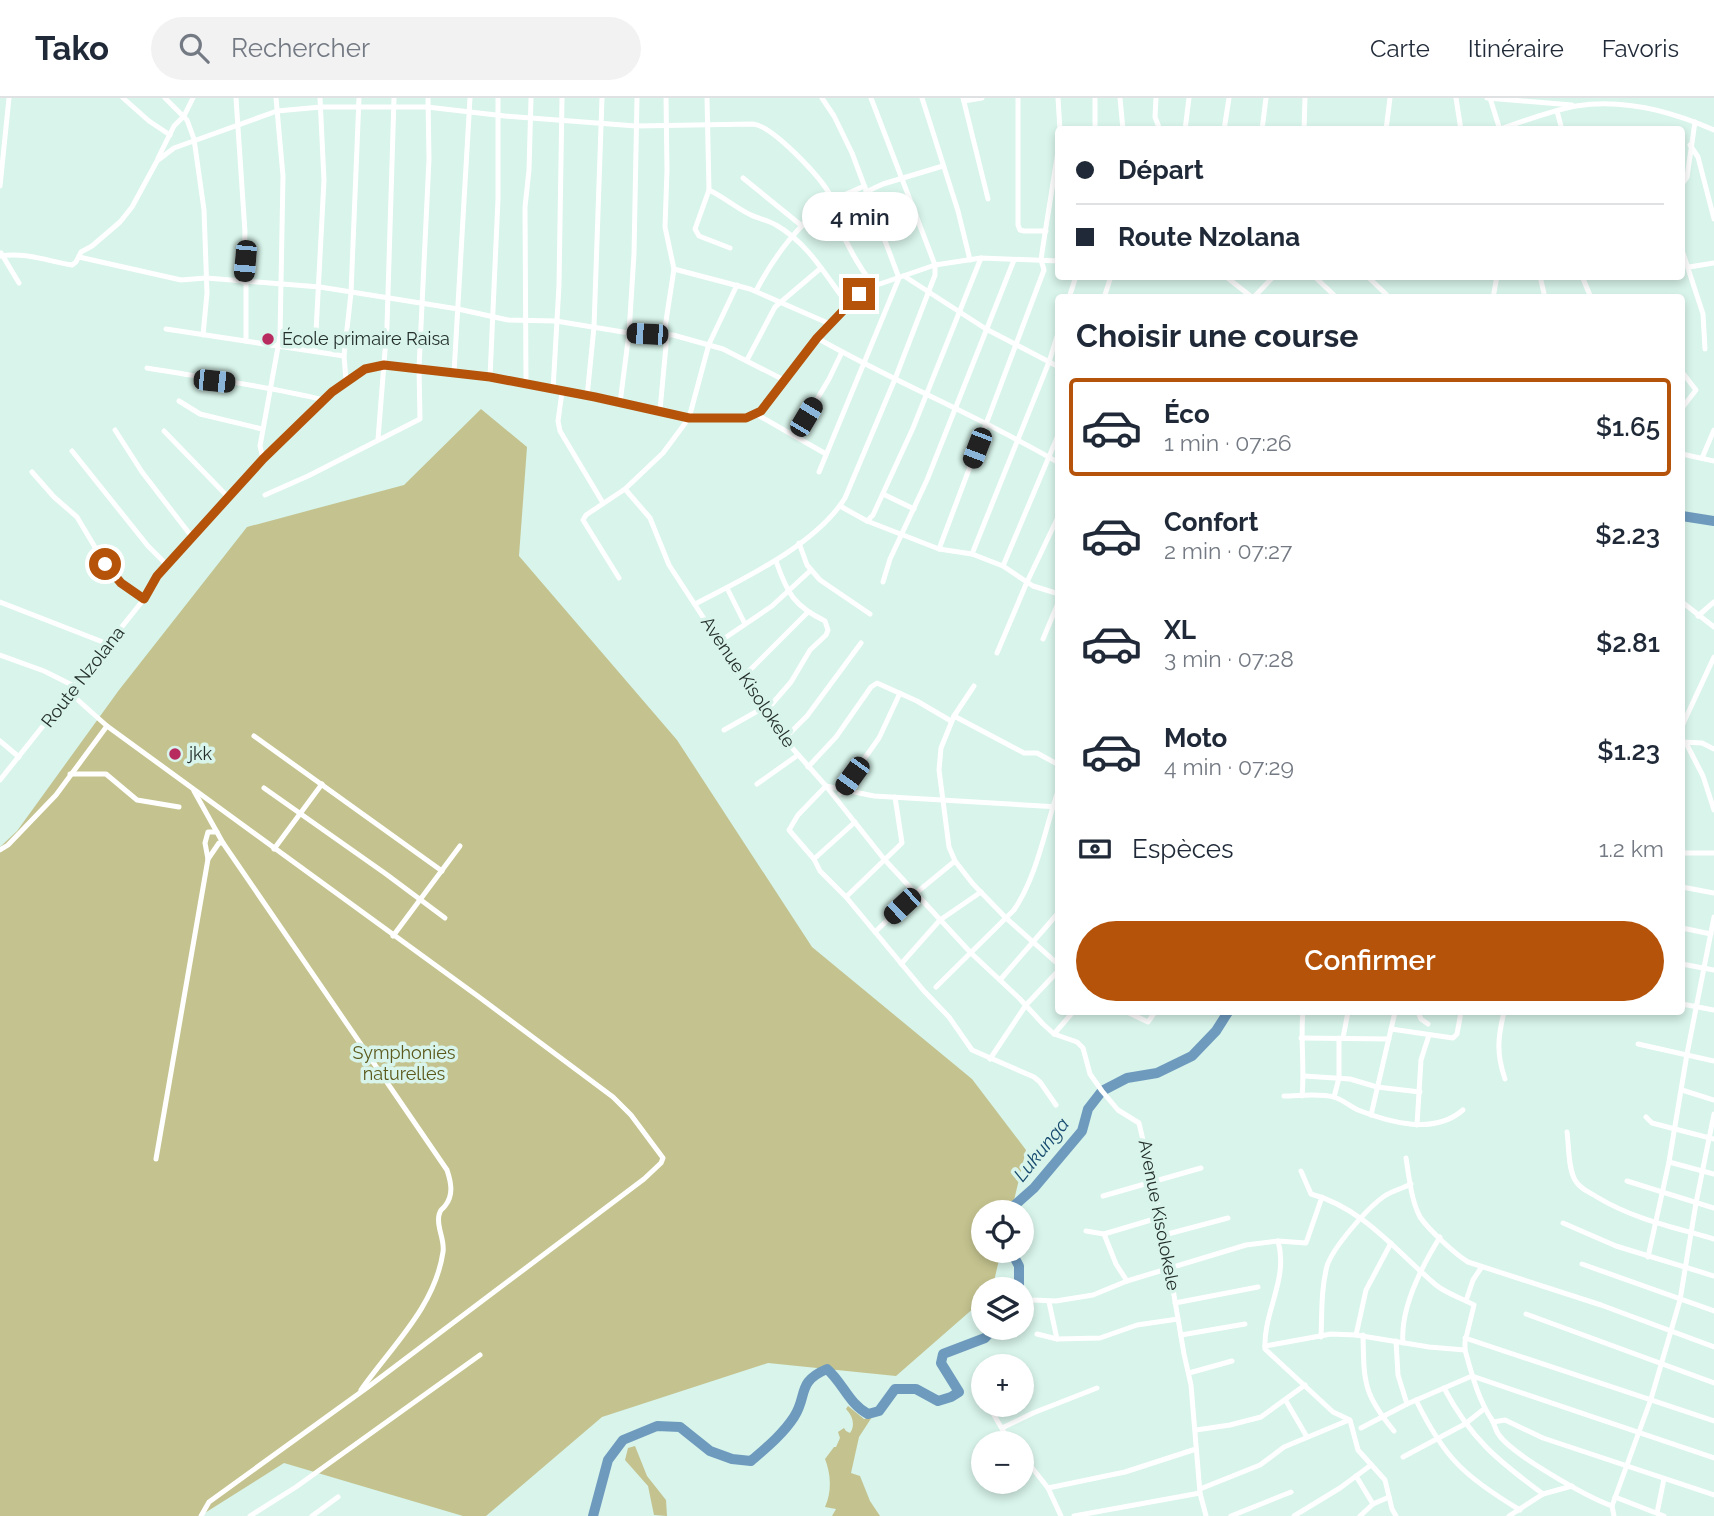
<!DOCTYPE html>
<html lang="fr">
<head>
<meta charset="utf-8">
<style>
  :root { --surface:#fff; --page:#f2f2f3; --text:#1f2937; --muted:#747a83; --line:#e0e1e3; --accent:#b45309 }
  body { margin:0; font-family:Raleway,sans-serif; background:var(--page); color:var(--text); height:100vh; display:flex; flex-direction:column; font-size:26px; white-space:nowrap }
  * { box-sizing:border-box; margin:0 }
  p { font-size:23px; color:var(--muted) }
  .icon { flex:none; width:38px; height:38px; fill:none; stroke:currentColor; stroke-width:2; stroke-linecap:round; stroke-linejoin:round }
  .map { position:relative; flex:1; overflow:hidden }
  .details { position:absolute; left:1055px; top:196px; width:630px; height:721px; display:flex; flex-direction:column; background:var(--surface); border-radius:7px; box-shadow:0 4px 10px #0003 }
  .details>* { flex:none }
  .top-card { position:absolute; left:1055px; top:28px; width:630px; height:154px; border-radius:7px; box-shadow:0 4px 10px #0003; display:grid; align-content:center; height:154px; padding:0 21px; background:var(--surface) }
  .controls { position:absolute; left:971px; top:1102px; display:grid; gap:14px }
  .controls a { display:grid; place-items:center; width:63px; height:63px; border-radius:50%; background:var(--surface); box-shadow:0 4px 10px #0003; font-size:35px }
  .end { position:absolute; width:32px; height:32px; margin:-16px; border:9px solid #b45309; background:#fff; box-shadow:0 0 0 4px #fff }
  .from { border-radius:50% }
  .bubble { position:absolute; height:49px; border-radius:24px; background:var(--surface); box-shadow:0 4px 10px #0003; font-size:23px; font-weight:600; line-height:49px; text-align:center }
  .car { position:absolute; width:21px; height:42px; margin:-21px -10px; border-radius:9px; box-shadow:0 0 5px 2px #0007; background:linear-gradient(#222 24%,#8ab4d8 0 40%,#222 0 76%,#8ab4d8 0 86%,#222 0) }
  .top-card b { display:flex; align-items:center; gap:24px; height:66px; font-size:26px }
  .top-card b+b { border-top:2px solid var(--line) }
  .top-card i { width:18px; height:18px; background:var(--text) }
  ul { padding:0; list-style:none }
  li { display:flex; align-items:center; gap:21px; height:98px; margin:0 14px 10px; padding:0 7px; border:4px solid transparent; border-radius:7px }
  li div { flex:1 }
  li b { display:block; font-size:26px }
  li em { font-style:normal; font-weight:600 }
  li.on { border-color:var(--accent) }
  li>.icon { width:63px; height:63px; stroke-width:1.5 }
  h2 { padding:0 21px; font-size:32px; line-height:84px }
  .pay { display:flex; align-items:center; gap:18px; height:77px; padding:0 21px; font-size:26px }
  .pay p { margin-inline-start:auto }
  .primary-button { display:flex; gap:14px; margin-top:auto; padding:14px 21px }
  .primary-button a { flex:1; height:80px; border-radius:42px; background:var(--accent); color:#fff; font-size:28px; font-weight:600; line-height:80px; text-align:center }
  header { display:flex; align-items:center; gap:42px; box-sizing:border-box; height:98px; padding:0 35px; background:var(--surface); border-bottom:2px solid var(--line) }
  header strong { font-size:33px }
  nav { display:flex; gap:38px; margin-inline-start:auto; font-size:24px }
  .search { width:490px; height:63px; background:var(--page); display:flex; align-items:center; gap:18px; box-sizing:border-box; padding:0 24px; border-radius:38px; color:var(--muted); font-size:26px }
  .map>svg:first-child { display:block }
</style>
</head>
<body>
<header>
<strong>Tako</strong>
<div class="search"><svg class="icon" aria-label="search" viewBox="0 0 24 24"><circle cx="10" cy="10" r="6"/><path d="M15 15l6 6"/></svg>Rechercher</div>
<nav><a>Carte</a><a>Itinéraire</a><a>Favoris</a></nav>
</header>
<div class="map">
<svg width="1714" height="1418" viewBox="0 0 1714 1418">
  <rect width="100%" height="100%" fill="#d8f4eb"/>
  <g fill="#c4c38f">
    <polygon points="481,311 527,349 519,458 677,642 812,849 972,981 1026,1052 1011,1115 984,1115 984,1153 1001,1153 992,1192 984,1192 983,1202 896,1278 768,1265 602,1319 486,1418 463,1418 284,1365 200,1418 0,1418 0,749 17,733 119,592 247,429 404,387"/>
    <path d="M 848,1308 L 864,1321 L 872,1319 L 859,1339 L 851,1375 L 860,1378 L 870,1403 L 880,1418 L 832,1418 L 836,1411 L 825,1409 C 832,1394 831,1376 825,1361 L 834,1349 L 836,1349 L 840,1340 L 838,1334 L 844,1330 L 846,1333 L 850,1335 C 856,1327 852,1317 846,1311 Z"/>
    <polygon points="635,1348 647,1378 666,1402 667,1418 654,1417 648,1388 625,1362 628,1350"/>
  </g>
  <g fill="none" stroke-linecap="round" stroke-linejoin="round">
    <g stroke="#6e9abd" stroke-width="10">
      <polyline points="1682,418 1714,423"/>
      <polyline points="1006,1115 1034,1090 1082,1033 1088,1011 1102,993 1127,980 1157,975 1192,958 1216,933 1228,914"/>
      <polyline points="1011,1153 1019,1168 1019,1192"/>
      <path d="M 593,1418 L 608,1362 L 623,1342 L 657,1328 L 680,1329 L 710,1353 L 732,1361 L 751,1363 C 766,1350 783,1336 794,1319 C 808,1298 796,1284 827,1271 C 843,1285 849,1306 868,1316 L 879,1313 L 895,1291 L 916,1291 L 938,1303 L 951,1299 L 959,1294 L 941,1265 L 943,1256 L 985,1240 L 994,1230"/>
    </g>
    <g stroke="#fff" stroke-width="5">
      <polyline points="123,0 149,23 170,37"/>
      <polyline points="165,0 187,22 194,41 204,112 207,195 203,237"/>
      <polyline points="236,0 245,134 243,184"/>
      <polyline points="707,0 709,92 695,131 699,138 730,150"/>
      <polyline points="922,0 958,113 970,162"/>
      <polyline points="963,0 988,101"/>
      <polyline points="1018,0 1018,127 1020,132 1024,133 1046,133"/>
      <polyline points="1058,0 1060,32"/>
      <polyline points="1120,0 1123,32"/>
      <polyline points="1156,0 1155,19 1160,32"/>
      <polyline points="1456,0 1461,32"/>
      <polyline points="1487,0 1572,7"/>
      <polyline points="1490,0 1500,32"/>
      <polyline points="964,3 982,0"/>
      <polyline points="1557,13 1562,32"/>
      <polyline points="1095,32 1095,0"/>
      <polyline points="1185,32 1189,0"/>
      <polyline points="1224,32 1229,0"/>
      <polyline points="1262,32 1266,0"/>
      <polyline points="1304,32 1305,0"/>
      <polyline points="1386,32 1390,0"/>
      <path d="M 1498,32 C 1523,23 1550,13 1576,8 C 1624,0 1671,13 1714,32"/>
      <polyline points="1690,47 1698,59 1714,121"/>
      <polyline points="158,60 174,28 184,18 193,0"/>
      <polyline points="743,80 802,128"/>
      <polyline points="1682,86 1687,79 1695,24"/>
      <polyline points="0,88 9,0"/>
      <path d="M 709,92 C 724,99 736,110 751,117 C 759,121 768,122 776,127 C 808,145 826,178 848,207"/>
      <polyline points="866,94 883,86 943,68"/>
      <polyline points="882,132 916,117"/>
      <polyline points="1682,152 1703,216 1705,251"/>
      <polyline points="1,155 19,185"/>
      <path d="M 0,158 C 26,154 47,163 72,167 L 76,164 L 81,154 L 92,148 L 120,124 L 132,109 L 157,63 L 174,50 L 277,13 L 321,9 L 427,9 L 505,18 L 636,28 L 753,26 C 773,28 819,78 829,95 C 834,105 835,116 839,127 C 848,150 859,169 874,188"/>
      <polyline points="79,159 181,182 206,180 320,189 458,211 508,222 556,223 629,235 673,237 723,251 784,282"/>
      <polyline points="1689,169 1714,165"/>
      <polyline points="674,171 750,191 830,226"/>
      <polyline points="904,178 986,231 1059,269"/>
      <polyline points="1225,178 1253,200"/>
      <polyline points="1314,178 1337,200"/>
      <polyline points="1367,178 1390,200"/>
      <polyline points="1540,178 1545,200"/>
      <polyline points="1582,178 1591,200"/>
      <polyline points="246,184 246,243"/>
      <polyline points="737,187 709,246 689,320 663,355 625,391 650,420 669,467 778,634 826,688 884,761 971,855 1019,900 1043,926 1054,936 1077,944 1083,950 1090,976 1102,993 1118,1012 1139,1025 1160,1115 1184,1256 1191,1287 1200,1395 1206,1418"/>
      <path d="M 756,193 C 773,160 801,121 834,102 C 843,97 854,93 864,88"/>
      <polyline points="1069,200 1076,178"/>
      <polyline points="1104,200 1111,178"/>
      <polyline points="1253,200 1274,178"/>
      <polyline points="1493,200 1497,178"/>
      <polyline points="166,231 344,258"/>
      <polyline points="664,236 674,171 665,129 667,72 666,0"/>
      <path d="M 817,240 C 896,285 981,319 1059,365"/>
      <polyline points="315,253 324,82 320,0"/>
      <polyline points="747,262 775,209 821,170"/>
      <path d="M 147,270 C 206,280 266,288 324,302"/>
      <polyline points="1682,274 1696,292 1682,310"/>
      <polyline points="454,275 470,0"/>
      <polyline points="490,279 498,101 498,0"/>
      <polyline points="346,282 344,258 351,195 359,0"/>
      <polyline points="526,285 525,109 529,72 531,0"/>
      <polyline points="553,292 559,187 562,0"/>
      <polyline points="562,294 558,323 560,333 603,405"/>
      <polyline points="587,299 594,229 602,0"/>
      <polyline points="179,303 200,316 262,331"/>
      <polyline points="620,305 629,235 634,156 637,0"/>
      <polyline points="660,312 667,237"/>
      <polyline points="756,316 826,356"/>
      <polyline points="115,332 142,374 192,439"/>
      <polyline points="164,333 228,399"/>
      <polyline points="795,338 829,281 842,254"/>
      <polyline points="378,341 387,228 394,0"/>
      <polyline points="72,353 148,448 168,468"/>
      <polyline points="1682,356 1714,363"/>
      <polyline points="1702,360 1714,332"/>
      <polyline points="263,361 260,348 280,238 283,78 276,0"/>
      <polyline points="32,374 54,399 77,419 105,466 121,485 144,501"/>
      <polyline points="819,374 899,180 852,55 834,18 822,0"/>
      <polyline points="883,396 914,411"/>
      <polyline points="265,397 308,378 420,321 419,270 429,61 428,0"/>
      <polyline points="840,408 867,423 939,451 972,456 1003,468 1033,488 1059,496"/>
      <polyline points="867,423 873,417 913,330 981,160"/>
      <polyline points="799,445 807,467 820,482 870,516"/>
      <polyline points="939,451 1044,172 1041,162 1043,148 1059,47"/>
      <polyline points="972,456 1049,264 1059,232"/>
      <polyline points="1003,468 1059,335"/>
      <polyline points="619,480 583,422 586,417 625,391"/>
      <polyline points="883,484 890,461 927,382 1014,162"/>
      <polyline points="727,490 745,526"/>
      <polyline points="0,504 108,546"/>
      <polyline points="1682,504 1714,529"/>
      <path d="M 695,506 C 743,481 816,447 845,400 L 895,281 L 935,177 L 935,167 L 871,0"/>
      <polyline points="1698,518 1714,504"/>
      <polyline points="1043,541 1059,503"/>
      <polyline points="719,544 772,508 811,472"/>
      <polyline points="997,555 1027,484 1059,417"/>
      <polyline points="0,557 44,573 74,588"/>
      <polyline points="743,579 807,515"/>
      <polyline points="974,588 954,618 941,650 939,672 949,749 955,763 973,786 1006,820 1059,867"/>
      <polyline points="70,595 107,628 479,899 613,999 631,1017 663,1060 661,1065 644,1081 368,1289 209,1404 201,1418"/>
      <path d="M 765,614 L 791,584 L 810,552 L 826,537 L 828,532 L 825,523 C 794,508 787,495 776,463"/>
      <polyline points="954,618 1024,655 1037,655 1059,667"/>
      <polyline points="1682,628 1714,559"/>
      <polyline points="724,632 763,610"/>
      <polyline points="254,638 442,773"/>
      <polyline points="784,641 807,618 861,545"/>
      <polyline points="0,643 19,659"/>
      <polyline points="1682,644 1686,645 1703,678 1714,712"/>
      <polyline points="1683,644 1702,645 1714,651"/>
      <polyline points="808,669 836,639 871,589 877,585 917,603 951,623"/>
      <polyline points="70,676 106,676 137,702 179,709"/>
      <polyline points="0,682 144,501 157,478 263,361 332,294 364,271 384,267 490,279 595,298 689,320 745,320 761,313 817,240 848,207 859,196 874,188 935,167 981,160 1059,163"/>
      <polyline points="757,686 798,657"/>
      <polyline points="264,690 386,776 445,820"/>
      <path d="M 194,693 L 223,745 L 447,1072 C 451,1084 454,1097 445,1108 C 440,1114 441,1110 439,1117 C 436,1129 445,1141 443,1154 C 435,1209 391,1249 361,1292"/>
      <polyline points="840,695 879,640 900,595"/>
      <polyline points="274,751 322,686"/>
      <polyline points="0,752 8,747 56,697 107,628"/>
      <polyline points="1682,755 1714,755"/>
      <polyline points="208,761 219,745 223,745"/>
      <polyline points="814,761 855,724"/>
      <polyline points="1682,789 1714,795"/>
      <polyline points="846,799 902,745 895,699"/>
      <polyline points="1682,830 1711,836"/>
      <polyline points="875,834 916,795 955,763"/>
      <polyline points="393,838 460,748"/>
      <polyline points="901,866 940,822 981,794"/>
      <polyline points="1682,866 1714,872"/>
      <polyline points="1000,882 1059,814"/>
      <path d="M 936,889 L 1014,812 C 1038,776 1045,730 1059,690"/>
      <polyline points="1682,906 1714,912"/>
      <polyline points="1127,914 1148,924 1155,914"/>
      <polyline points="1418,914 1421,921 1428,926"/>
      <path d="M 1504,914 C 1498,939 1496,955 1505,981"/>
      <polyline points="1391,931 1453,940 1457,936 1461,914"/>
      <polyline points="1054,936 1073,914"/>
      <polyline points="1301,940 1389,941"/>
      <polyline points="1343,940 1348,914"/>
      <polyline points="1638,946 1714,963"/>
      <polyline points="990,961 1026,907 1059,872"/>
      <polyline points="1304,978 1350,981 1377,989 1420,994"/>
      <polyline points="1682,992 1714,1002"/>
      <path d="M 1284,998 C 1299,998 1318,995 1334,999 C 1343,1002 1350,1008 1358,1012 C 1391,1025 1434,1037 1463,1012"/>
      <path d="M 1302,998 C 1305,969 1300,942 1303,914"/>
      <polyline points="1334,999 1339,980 1339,940"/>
      <polyline points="1056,1007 1040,984 1034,979 972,952 949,919 924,893 846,799 820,773 814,761 789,732 798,717 826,688 874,698 1059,709"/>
      <polyline points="1371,1017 1395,914"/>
      <polyline points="1646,1019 1652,1025 1714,1041"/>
      <polyline points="1417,1027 1421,962 1429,937"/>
      <path d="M 1567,1034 C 1569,1048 1568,1070 1575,1082 C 1580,1091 1589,1094 1597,1099 C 1633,1121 1673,1129 1714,1141"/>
      <path d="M 1406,1060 C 1409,1078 1411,1102 1420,1119 C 1428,1131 1455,1156 1468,1164 L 1601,1207 L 1714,1249"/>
      <polyline points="156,1061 208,761 205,745 208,734 217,734"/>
      <polyline points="1669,1064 1714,1076"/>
      <path d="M 1301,1073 L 1311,1096 C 1363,1110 1396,1153 1436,1187 C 1447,1196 1462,1200 1474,1207 L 1465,1244 L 1465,1252 C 1472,1277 1478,1301 1492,1322 C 1495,1327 1495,1332 1499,1337 C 1513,1357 1587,1399 1612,1408"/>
      <polyline points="1627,1083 1714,1110"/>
      <polyline points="1103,1098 1201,1070"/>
      <polyline points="1563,1125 1616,1148 1714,1178"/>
      <polyline points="1086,1133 1104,1136 1161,1119"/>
      <polyline points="1104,1136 1116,1166 1127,1183"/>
      <polyline points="1164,1137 1228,1120"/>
      <path d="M 1278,1143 C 1289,1181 1263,1214 1265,1251 L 1333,1314 L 1350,1322 L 1358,1352 L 1385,1382 L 1392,1411 L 1396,1418"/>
      <polyline points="1648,1159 1669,1064 1687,956 1714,819"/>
      <polyline points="1582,1166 1714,1213"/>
      <polyline points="1033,1202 1056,1203 1093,1197 1127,1183 1246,1147 1278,1143 1306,1145 1322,1099"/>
      <polyline points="1466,1203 1473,1182 1481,1170"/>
      <polyline points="1049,1204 1057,1241"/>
      <polyline points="1175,1205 1258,1189"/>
      <polyline points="1526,1216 1714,1285"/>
      <polyline points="1037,1236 1057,1241 1100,1240 1137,1227 1178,1221"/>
      <polyline points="1181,1237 1245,1226"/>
      <polyline points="1356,1237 1366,1192 1391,1145"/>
      <path d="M 1363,1237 C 1364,1284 1363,1296 1394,1333"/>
      <path d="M 1321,1239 C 1322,1215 1321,1191 1327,1168 C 1333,1149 1369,1108 1386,1097 C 1393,1093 1403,1090 1411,1086"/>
      <polyline points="1465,1240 1714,1323"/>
      <polyline points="1396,1243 1398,1277 1407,1306"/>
      <path d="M 1403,1245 C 1400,1210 1422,1168 1440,1139"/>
      <polyline points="1265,1248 1331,1236 1356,1237 1429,1249 1465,1252"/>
      <polyline points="1189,1275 1232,1263"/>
      <path d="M 1444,1290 C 1471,1341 1497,1362 1543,1396"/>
      <polyline points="983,1299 984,1300"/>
      <path d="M 1416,1302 C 1444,1360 1465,1379 1520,1412"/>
      <polyline points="1286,1303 1307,1339"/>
      <polyline points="988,1307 1011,1346"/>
      <polyline points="1493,1324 1505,1322 1543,1340 1714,1397"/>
      <polyline points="1002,1330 1033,1315 1097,1290"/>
      <polyline points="1361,1330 1407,1306 1472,1278 1714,1360"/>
      <polyline points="1196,1332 1230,1327 1261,1319 1305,1287"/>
      <polyline points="1022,1357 1048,1390 1061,1418"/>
      <polyline points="1403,1359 1465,1326 1484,1311"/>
      <polyline points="1356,1378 1373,1406"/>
      <polyline points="1048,1390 1125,1374 1196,1351"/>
      <polyline points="1200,1391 1260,1367 1284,1349 1349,1322"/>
      <polyline points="1615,1399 1664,1418"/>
      <polyline points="1657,1415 1664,1381"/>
      <polyline points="250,1418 296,1389 480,1257"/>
      <polyline points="312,1418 338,1399"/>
      <polyline points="1074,1418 1200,1395"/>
      <polyline points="1231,1418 1291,1394"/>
      <polyline points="1294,1418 1340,1390 1371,1367"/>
      <polyline points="1360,1418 1373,1406 1389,1399"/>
      <polyline points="1509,1418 1543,1396 1572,1388"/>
      <polyline points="1614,1418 1612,1408 1651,1301 1680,1202 1696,1105 1714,1016"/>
    </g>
  </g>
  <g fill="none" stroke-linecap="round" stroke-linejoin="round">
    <polyline stroke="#b45309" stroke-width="9" points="105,466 121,485 144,501 157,478 263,361 332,294 365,271 384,267 490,279 595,299 689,320 746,320 761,313 817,240 859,196"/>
  </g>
  <g fill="#b82b5e" stroke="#d8f4eb" stroke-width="2.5">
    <circle cx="268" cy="241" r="7"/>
    <circle cx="175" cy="656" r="7"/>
  </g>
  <g text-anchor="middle" stroke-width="7" stroke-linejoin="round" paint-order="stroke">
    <g font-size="18" fill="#242f2c" stroke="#d8f4eb" text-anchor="start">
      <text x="282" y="247">École primaire Raisa</text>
      <text x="189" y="662">jkk</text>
    </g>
    <g font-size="18" fill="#242f2c" stroke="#d8f4eb">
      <text transform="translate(83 579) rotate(-52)" y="6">Route Nzolana</text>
      <text transform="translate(748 584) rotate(56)" y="6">Avenue Kisolokele</text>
      <text transform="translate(1159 1117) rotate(79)" y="6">Avenue Kisolokele</text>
    </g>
    <g font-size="18" fill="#5b591c" stroke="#d8f4eb">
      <text x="404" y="961">Symphonies<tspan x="404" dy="21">naturelles</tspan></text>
    </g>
    <g font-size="19" font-style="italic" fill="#164a6e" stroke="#d8f4eb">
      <text transform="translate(1041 1051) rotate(-51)" y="7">Lukunga</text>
    </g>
  </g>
</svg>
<div class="controls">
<a><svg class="icon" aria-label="locate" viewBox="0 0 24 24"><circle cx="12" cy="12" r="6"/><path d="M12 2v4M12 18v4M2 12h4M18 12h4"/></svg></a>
<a><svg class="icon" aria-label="layers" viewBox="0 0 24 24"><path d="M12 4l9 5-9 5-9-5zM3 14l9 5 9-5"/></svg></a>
<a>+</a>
<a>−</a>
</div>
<i class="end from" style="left:105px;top:466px"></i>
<i class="end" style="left:859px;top:196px"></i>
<div class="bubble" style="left:802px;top:94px;width:116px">4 min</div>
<i class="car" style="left:245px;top:163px;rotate:185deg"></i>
<i class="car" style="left:647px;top:236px;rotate:273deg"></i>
<i class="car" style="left:214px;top:283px;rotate:96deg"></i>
<i class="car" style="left:806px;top:319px;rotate:31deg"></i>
<i class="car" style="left:977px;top:350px;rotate:201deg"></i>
<i class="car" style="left:852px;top:678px;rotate:216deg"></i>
<i class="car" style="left:902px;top:808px;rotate:227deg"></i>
<div class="top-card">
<b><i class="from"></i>Départ</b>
<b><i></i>Route Nzolana</b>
</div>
<section class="details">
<h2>Choisir une course</h2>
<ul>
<li class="on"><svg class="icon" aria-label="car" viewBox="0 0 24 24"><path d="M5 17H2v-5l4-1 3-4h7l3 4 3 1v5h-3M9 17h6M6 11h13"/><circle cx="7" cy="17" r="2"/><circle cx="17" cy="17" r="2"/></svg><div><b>Éco</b><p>1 min · 07:26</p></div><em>$1.65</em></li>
<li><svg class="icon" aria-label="car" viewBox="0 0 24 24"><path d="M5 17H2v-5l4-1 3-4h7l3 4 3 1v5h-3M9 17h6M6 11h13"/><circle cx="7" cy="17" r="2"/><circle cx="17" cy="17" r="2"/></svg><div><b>Confort</b><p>2 min · 07:27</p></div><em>$2.23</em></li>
<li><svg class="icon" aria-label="car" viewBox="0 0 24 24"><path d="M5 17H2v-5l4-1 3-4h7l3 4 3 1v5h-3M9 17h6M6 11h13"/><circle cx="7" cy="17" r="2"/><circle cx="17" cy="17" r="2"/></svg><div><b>XL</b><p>3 min · 07:28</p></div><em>$2.81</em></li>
<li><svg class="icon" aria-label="car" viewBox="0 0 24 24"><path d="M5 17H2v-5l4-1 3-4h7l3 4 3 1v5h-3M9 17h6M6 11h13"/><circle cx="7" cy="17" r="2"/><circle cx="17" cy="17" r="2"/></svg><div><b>Moto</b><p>4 min · 07:29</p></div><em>$1.23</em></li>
</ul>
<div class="pay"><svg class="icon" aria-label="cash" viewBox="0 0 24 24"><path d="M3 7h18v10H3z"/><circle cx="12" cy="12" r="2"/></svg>Espèces<p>1.2 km</p></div>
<div class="primary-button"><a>Confirmer</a></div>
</section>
</div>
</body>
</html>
